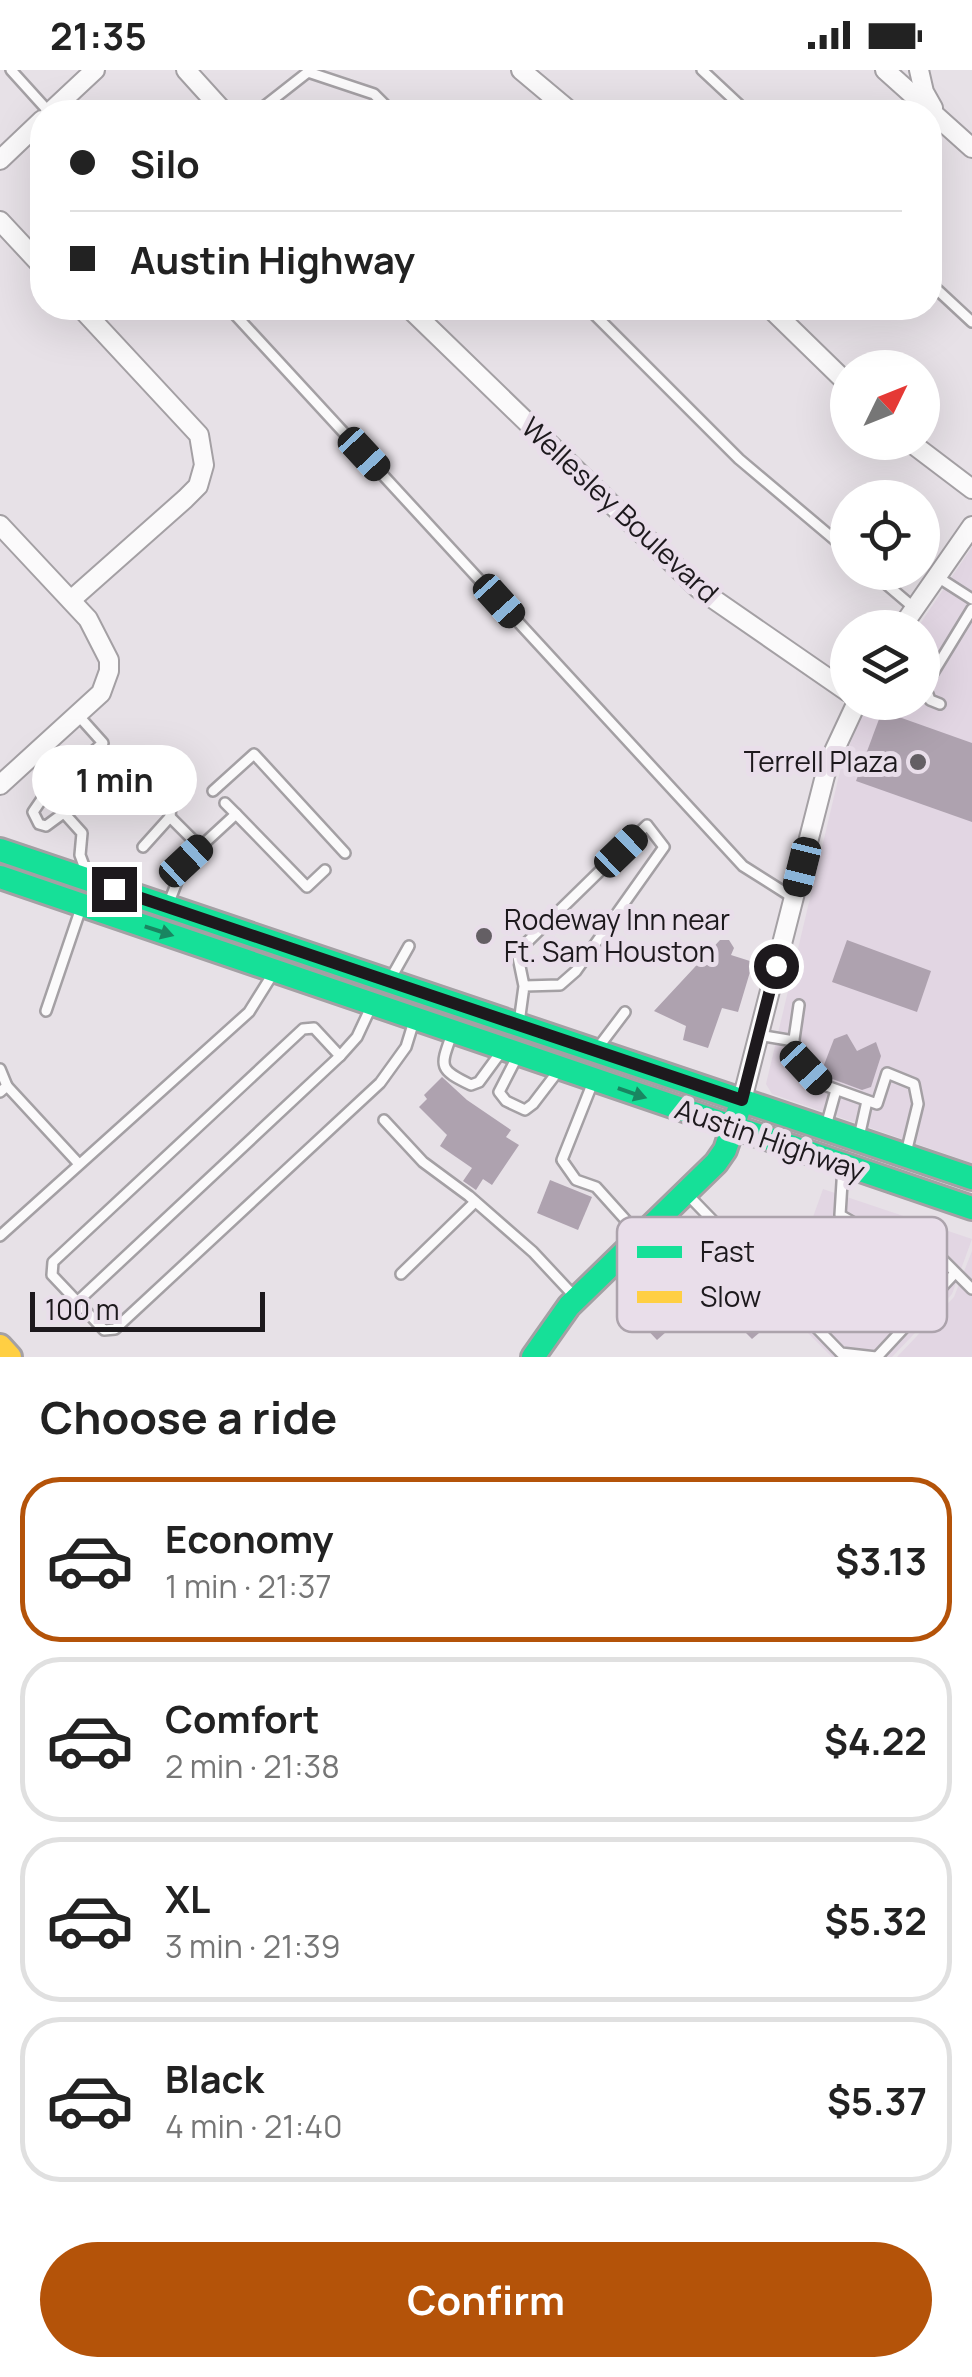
<!DOCTYPE html>
<html lang="en">
<head>
<meta charset="utf-8">
<style>
  :root { --surface:#fff; --page:#f6f6f6; --text:#222; --muted:#767676; --line:#e0e0e0; --accent:#b45309 }
  body { margin:0; font-family:Manrope,sans-serif; background:var(--page); color:var(--text); height:100vh; display:flex; flex-direction:column; font-size:38px; white-space:nowrap }
  * { box-sizing:border-box; margin:0 }
  p { font-size:32px; color:var(--muted) }
  .icon { flex:none; width:55px; height:55px; fill:none; stroke:currentColor; stroke-width:2; stroke-linecap:round; stroke-linejoin:round }
  .map { position:relative; height:1287px; overflow:hidden }
  .details { display:flex; flex-direction:column; background:var(--surface); flex:1 }
  .details>* { flex:none }
  .hud { position:absolute; left:30px; top:30px; width:912px; height:220px; border-radius:40px; box-shadow:0 10px 40px #0002; display:grid; align-content:center; height:220px; padding:0 40px; background:var(--surface) }
  .needle { width:65px; rotate:47deg }
  .fabs { position:absolute; left:830px; top:280px; display:grid; gap:20px }
  .fabs a { display:grid; place-items:center; width:110px; height:110px; border-radius:50%; background:var(--surface); box-shadow:0 10px 40px #0002; font-size:50px }
  .scale { position:absolute; left:30px; bottom:25px; width:235px; box-sizing:border-box; padding-left:10px; border:5px solid #1d191d; border-top:0; font-size:28px; line-height:35px; white-space:nowrap; color:#1d191d; -webkit-text-stroke:8px #e9deea; paint-order:stroke }
  .end { position:absolute; width:45px; height:45px; margin:-22px; border:12px solid #1d191d; background:#fff; box-shadow:0 0 0 5px #fff }
  .from { border-radius:50% }
  .bubble { position:absolute; height:70px; border-radius:35px; background:var(--surface); box-shadow:0 10px 40px #0002; font-size:32px; font-weight:700; line-height:70px; text-align:center }
  .car { position:absolute; width:30px; height:60px; margin:-30px -15px; border-radius:12px; box-shadow:0 0 8px 2px #0007; background:linear-gradient(#222 24%,#8ab4d8 0 40%,#222 0 76%,#8ab4d8 0 86%,#222 0) }
  .hud b { display:flex; align-items:center; gap:35px; height:95px; font-size:38px }
  .hud b+b { border-top:2px solid var(--line) }
  .hud i { width:25px; height:25px; background:var(--text) }
  ul { padding:0; list-style:none }
  li { display:flex; align-items:center; gap:30px; height:165px; margin:0 20px 15px; padding:0 20px; border:5px solid var(--line); border-radius:40px }
  li div { flex:1 }
  li b { display:block; font-size:38px }
  li em { font-style:normal; font-weight:700 }
  li.current { border-color:var(--accent) }
  li>.icon { width:90px; height:90px; stroke-width:1.5 }
  h2 { padding:0 40px; font-size:45px; line-height:120px }
  .primary-button { display:flex; gap:20px; margin-top:auto; padding:20px 40px }
  .primary-button a { flex:1; height:115px; border-radius:60px; background:var(--accent); color:#fff; font-size:40px; font-weight:700; line-height:115px; text-align:center }
  .status { display:flex; justify-content:space-between; align-items:center; height:70px; padding:0 50px; background:var(--surface); direction:ltr }
  .status svg { height:28px; fill:currentColor }
  .map>svg:first-child { display:block }
</style>
</head>
<body>
<div class="status"><b>21:35</b><svg viewBox="0 0 49 12"><path d="M0 12V9h3v3zM5 12V6h3v6zM10 12V3h3v9zM15 12V0h3v12zM26 1h20v11H26zM47 4h2v5h-2z"/></svg></div>
<div class="map">
<svg width="972" height="1287" viewBox="0 0 972 1287">
  <rect width="100%" height="100%" fill="#e7e1e7"/>
  <g fill="#e2d6e3">
    <polygon points="972,477 972,1093 772,1024 766,1014 841,697 860,649 869,633 922,632 922,558 918,557"/>
    <polygon points="823,1119 972,1169 952,1224 892,1287 832,1287 775,1230 836,1167 813,1147"/>
    <polygon points="972,1181 972,1287 897,1287 954,1227"/>
  </g>
  <g fill="#aea2af">
    <polygon points="882,641 972,673 972,752 856,711"/>
    <polygon points="720,870 729,870 734,878 731,885 753,892 738,942 722,938 708,978 683,970 686,956 654,941"/>
    <polygon points="847,870 931,901 917,942 832,912"/>
    <polygon points="847,964 857,981 876,972 881,986 871,1017 862,1020 827,1007 822,1000 834,969"/>
    <polygon points="442,1007 467,1030 511,1060 506,1067 519,1075 492,1115 483,1109 476,1120 463,1111 472,1098 440,1076 447,1065 419,1037 427,1029 424,1025"/>
    <polygon points="550,1110 592,1127 578,1160 537,1143"/>
    <polygon points="752,1244 765,1258 752,1269 739,1256"/>
    <polygon points="650,1245 666,1262 657,1270 641,1253"/>
  </g>
  <g fill="none" stroke-linecap="round" stroke-linejoin="round">
    <g stroke="#a4a0a4" stroke-width="14">
      <g id="lane">
        <polyline points="11,0 49,42"/>
        <polyline points="702,0 747,42"/>
        <polyline points="257,42 308,2 374,24 392,42"/>
        <polyline points="930,213 972,252"/>
        <polyline points="229,238 743,796 792,827"/>
        <polyline points="588,238 739,389 848,481"/>
        <polyline points="872,502 913,537"/>
        <polyline points="936,506 972,529"/>
        <polyline points="940,634 930,630 925,616 972,539"/>
        <polyline points="77,644 103,673 46,723 82,763 80,785 87,804"/>
        <polyline points="155,719 171,735 170,747"/>
        <polyline points="213,721 254,684 345,783"/>
        <polyline points="46,723 33,742 39,754 46,756 65,742"/>
        <polyline points="225,733 236,744"/>
        <polyline points="143,777 170,747 200,777"/>
        <polyline points="168,835 185,791 236,744 307,817 325,800"/>
        <polyline points="391,908 409,876"/>
        <polyline points="799,935 792,983 821,1014 877,1034 887,1003 914,1014 918,1034 906,1083"/>
        <polyline points="46,941 81,838"/>
        <polyline points="519,953 524,916 517,882 647,755 664,777 576,901 560,915 524,916"/>
        <path d="M 452,964 C 440,997 438,999 471,1015 L 479,1012 L 501,982"/>
        <polyline points="758,965 794,971"/>
        <polyline points="597,979 625,942"/>
        <polyline points="340,986 357,967 371,937"/>
        <polyline points="517,987 499,1022 506,1031 525,1040 533,1034 559,1000"/>
        <polyline points="0,999 7,1016 0,1022"/>
        <polyline points="593,1012 562,1090 576,1110 596,1117 640,1166"/>
        <polyline points="7,1016 79,1094"/>
        <polyline points="384,1050 423,1092 469,1126 533,1182 575,1227"/>
        <polyline points="826,1056 836,1020"/>
        <polyline points="859,1067 867,1031"/>
        <polyline points="843,1096 840,1145 859,1156 939,1186 972,1219"/>
        <polyline points="687,1124 841,1283 876,1287"/>
        <polyline points="0,1166 249,942 274,902"/>
        <polyline points="401,1204 475,1132"/>
        <polyline points="77,1232 340,986 314,958 303,959 53,1192 52,1205 104,1260 115,1259 380,1013 406,977 414,951"/>
        <polyline points="877,1287 955,1203"/>
      </g>
    </g>
    <g stroke="#a4a0a4" stroke-width="22">
      <g id="street">
        <polyline points="186,0 224,42"/>
        <polyline points="521,0 571,42"/>
        <polyline points="885,0 972,78"/>
        <polyline points="919,0 924,22 933,38"/>
        <polyline points="50,42 95,0"/>
        <polyline points="0,90 42,50"/>
        <polyline points="0,151 42,196"/>
        <polyline points="409,238 699,519 848,622"/>
        <polyline points="770,238 848,314"/>
        <polyline points="910,372 972,419"/>
        <polyline points="0,455 88,549 109,590 109,601 101,623 0,715"/>
        <polyline points="71,530 185,429 198,416 204,395 199,365 81,238"/>
        <polyline points="901,558 972,456"/>
        <polyline points="742,1030 828,694 857,632"/>
      </g>
    </g>
    <g stroke="#a4a0a4" stroke-width="28">
      <g id="fast">
        <polyline points="0,780 972,1108"/>
        <polyline points="0,807 972,1138"/>
        <polyline points="533,1287 569,1236 716,1093 725,1080 739,1039"/>
      </g>
    </g>
    <g stroke="#a4a0a4" stroke-width="28">
      <polyline id="slow" points="0,1276 10,1287"/>
    </g>
    <use href="#lane" stroke="#fbfafb" stroke-width="9"/>
    <use href="#street" stroke="#fbfafb" stroke-width="18"/>
    <use href="#fast" stroke="#16e098" stroke-width="22"/>
    <use href="#slow" stroke="#ffcf43" stroke-width="22"/>
  </g>
  <defs><path id="oneway-solid" d="M-6-.8H1V-3.2L6.5 0L1 3.2V.8H-6Z" transform="scale(2.5)"/></defs>
  <g fill="#198661">
    <use href="#oneway-solid" transform="translate(159 861) rotate(18)"/>
    <use href="#oneway-solid" transform="translate(632 1023) rotate(19)"/>
  </g>
  <g fill="none" stroke-linecap="round" stroke-linejoin="round">
    <polyline stroke="#1d191d" stroke-width="12" points="114,819 742,1030 776,896"/>
  </g>
  <g fill="#645f64" stroke="#e9deea" stroke-width="4">
    <circle cx="918" cy="692" r="10"/>
    <circle cx="484" cy="866" r="10"/>
  </g>
  <g text-anchor="middle" stroke-width="10" stroke-linejoin="round" paint-order="stroke">
    <g font-size="28" fill="#1d191d" stroke="#e9deea">
      <text transform="translate(620 440) rotate(43)" y="10">Wellesley Boulevard</text>
      <text transform="translate(770 1070) rotate(19)" y="10">Austin Highway</text>
    </g>
    <g font-size="28" fill="#1d191d" stroke="#e9deea" text-anchor="end">
      <text x="898" y="702">Terrell Plaza</text>
      <text x="504" y="860" text-anchor="start">Rodeway Inn near<tspan x="504" dy="32">Ft. Sam Houston</tspan></text>
    </g>
  </g>
  <rect x="617" y="1147" width="330" height="115" rx="15" fill="#e9deea" stroke="#aca3ac" stroke-width="2.5"/>
  <rect x="637" y="1176" width="45" height="12" fill="#16e098"/>
  <rect x="637" y="1221" width="45" height="12" fill="#ffcf43"/>
  <g font-size="28" fill="#1d191d">
    <text x="700" y="1192">Fast</text>
    <text x="700" y="1237">Slow</text>
  </g>
</svg>
<div class="fabs">
<a><svg class="needle" viewBox="-14 -14 28 28"><path d="M0-13l5 13h-10z" fill="#e53935"/><path d="M0 13l5-13h-10z" fill="#767676"/></svg></a>
<a><svg class="icon" aria-label="locate" viewBox="0 0 24 24"><circle cx="12" cy="12" r="6"/><path d="M12 2v4M12 18v4M2 12h4M18 12h4"/></svg></a>
<a><svg class="icon" aria-label="layers" viewBox="0 0 24 24"><path d="M12 4l9 5-9 5-9-5zM3 14l9 5 9-5"/></svg></a>
</div>
<div class="scale">100 m</div>
<i class="end from" style="left:776px;top:896px"></i>
<i class="end" style="left:114px;top:819px"></i>
<div class="bubble" style="left:32px;top:675px;width:165px">1 min</div>
<i class="car" style="left:364px;top:384px;rotate:137deg"></i>
<i class="car" style="left:499px;top:531px;rotate:138deg"></i>
<i class="car" style="left:621px;top:781px;rotate:46deg"></i>
<i class="car" style="left:186px;top:791px;rotate:47deg"></i>
<i class="car" style="left:802px;top:797px;rotate:194deg"></i>
<i class="car" style="left:806px;top:998px;rotate:137deg"></i>
<div class="hud">
<b><i class="from"></i>Silo</b>
<b><i></i>Austin Highway</b>
</div>
</div>
<section class="details">
<h2>Choose a ride</h2>
<ul>
<li class="current"><svg class="icon" aria-label="car" viewBox="0 0 24 24"><path d="M5 17H2v-5l4-1 3-4h7l3 4 3 1v5h-3M9 17h6M6 11h13"/><circle cx="7" cy="17" r="2"/><circle cx="17" cy="17" r="2"/></svg><div><b>Economy</b><p>1 min · 21:37</p></div><em>$3.13</em></li>
<li><svg class="icon" aria-label="car" viewBox="0 0 24 24"><path d="M5 17H2v-5l4-1 3-4h7l3 4 3 1v5h-3M9 17h6M6 11h13"/><circle cx="7" cy="17" r="2"/><circle cx="17" cy="17" r="2"/></svg><div><b>Comfort</b><p>2 min · 21:38</p></div><em>$4.22</em></li>
<li><svg class="icon" aria-label="car" viewBox="0 0 24 24"><path d="M5 17H2v-5l4-1 3-4h7l3 4 3 1v5h-3M9 17h6M6 11h13"/><circle cx="7" cy="17" r="2"/><circle cx="17" cy="17" r="2"/></svg><div><b>XL</b><p>3 min · 21:39</p></div><em>$5.32</em></li>
<li><svg class="icon" aria-label="car" viewBox="0 0 24 24"><path d="M5 17H2v-5l4-1 3-4h7l3 4 3 1v5h-3M9 17h6M6 11h13"/><circle cx="7" cy="17" r="2"/><circle cx="17" cy="17" r="2"/></svg><div><b>Black</b><p>4 min · 21:40</p></div><em>$5.37</em></li>
</ul>
<div class="primary-button"><a>Confirm</a></div>
</section>
</body>
</html>
